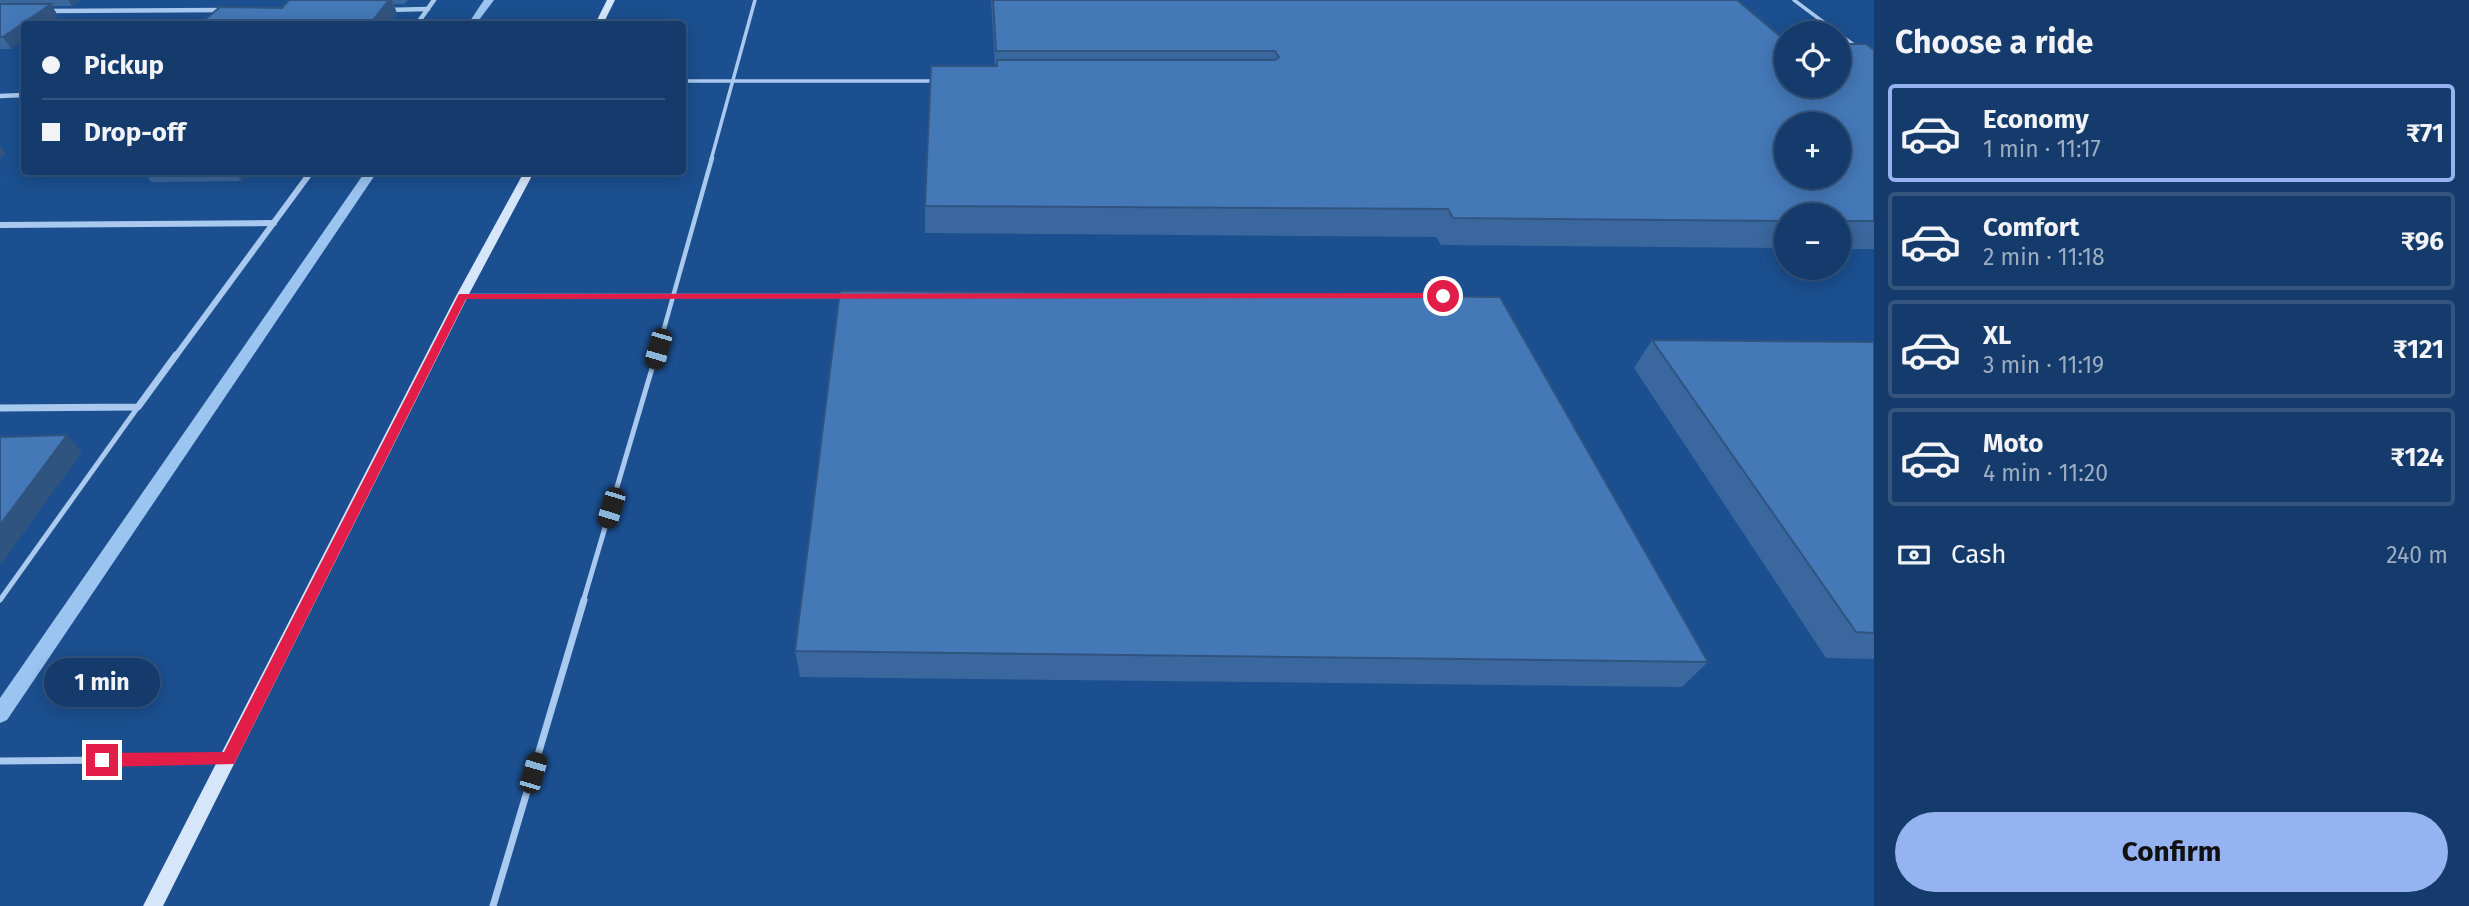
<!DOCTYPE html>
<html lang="en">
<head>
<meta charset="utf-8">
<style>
  :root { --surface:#143b6b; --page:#1d4271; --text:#f1f3f6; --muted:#9dadc1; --line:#33557e; --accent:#95b2f1 }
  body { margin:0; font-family:"Fira Sans",sans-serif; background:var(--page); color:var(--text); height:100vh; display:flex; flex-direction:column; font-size:26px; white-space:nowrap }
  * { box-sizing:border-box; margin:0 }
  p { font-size:23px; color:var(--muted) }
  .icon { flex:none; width:38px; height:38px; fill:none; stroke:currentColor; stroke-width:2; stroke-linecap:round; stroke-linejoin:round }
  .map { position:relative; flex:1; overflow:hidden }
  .details { display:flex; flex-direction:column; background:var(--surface); width:595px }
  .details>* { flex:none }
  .hud { position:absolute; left:21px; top:21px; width:665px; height:154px; border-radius:7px; box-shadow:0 4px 18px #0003,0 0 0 2px var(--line); display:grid; align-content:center; height:154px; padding:0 21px; background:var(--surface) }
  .tools { position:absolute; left:1774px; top:21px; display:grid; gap:14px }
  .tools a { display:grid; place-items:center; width:77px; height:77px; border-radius:50%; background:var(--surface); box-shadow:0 4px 18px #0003,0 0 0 2px var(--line); font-size:35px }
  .end { position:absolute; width:32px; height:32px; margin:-16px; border:9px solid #e11d48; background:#fff; box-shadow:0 0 0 4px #fff }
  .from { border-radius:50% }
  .bubble { position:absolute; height:49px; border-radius:24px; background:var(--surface); box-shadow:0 4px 18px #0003,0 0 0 2px var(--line); font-size:23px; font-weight:700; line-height:49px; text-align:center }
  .car { position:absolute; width:21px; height:42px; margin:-21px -10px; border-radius:9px; box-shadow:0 0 5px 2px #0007; background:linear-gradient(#222 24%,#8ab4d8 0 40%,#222 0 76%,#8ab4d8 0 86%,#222 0) }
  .hud b { display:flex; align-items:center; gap:24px; height:66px; font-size:26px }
  .hud b+b { border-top:2px solid var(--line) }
  .hud i { width:18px; height:18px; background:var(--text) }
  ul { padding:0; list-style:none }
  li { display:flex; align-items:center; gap:21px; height:98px; margin:0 14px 10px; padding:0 7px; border:4px solid var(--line); border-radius:7px }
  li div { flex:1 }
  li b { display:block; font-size:26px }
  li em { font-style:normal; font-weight:700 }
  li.selected { border-color:var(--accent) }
  li>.icon { width:63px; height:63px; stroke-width:1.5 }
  h2 { padding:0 21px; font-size:32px; line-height:84px }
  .pay { display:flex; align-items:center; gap:18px; height:77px; padding:0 21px; font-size:26px }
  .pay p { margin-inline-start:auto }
  .primary-button { display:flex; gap:14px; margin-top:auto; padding:14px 21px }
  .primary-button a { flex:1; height:80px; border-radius:42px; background:var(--accent); color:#111; font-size:28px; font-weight:700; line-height:80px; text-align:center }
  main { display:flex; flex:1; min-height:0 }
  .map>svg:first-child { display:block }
</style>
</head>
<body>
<main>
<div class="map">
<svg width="1874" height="906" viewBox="0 0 1874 906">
  <rect width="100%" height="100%" fill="#1b4f8f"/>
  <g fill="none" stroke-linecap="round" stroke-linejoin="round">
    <g fill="#9cc4f0" fill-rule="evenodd">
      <polygon points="484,0 494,0 476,24 468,24"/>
      <polygon points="365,172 377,172 7,720 0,723 0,698"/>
    </g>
    <g stroke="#a9c9ee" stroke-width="3.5">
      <polyline points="1794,0 1838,33"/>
      <polyline points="1839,34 1858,48"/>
      <polyline points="682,81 937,81"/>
      <polyline points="711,160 755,0"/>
    </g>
    <g stroke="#a9c9ee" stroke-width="4.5">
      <polyline points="462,296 845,296"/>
      <polyline points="1386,296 1443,296"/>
      <polyline points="656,357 712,158"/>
    </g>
    <g stroke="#a9c9ee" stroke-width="5">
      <polyline points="0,600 138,407"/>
      <polyline points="583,602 656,355"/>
    </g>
    <g stroke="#a9c9ee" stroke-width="7">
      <polyline points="0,761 224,759"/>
      <polyline points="493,906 584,600"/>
    </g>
    <g stroke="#a9c9ee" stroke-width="4.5">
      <polyline points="386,10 428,9"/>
      <polyline points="47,11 224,10"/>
      <polyline points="417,24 434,0"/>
      <polyline points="0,96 24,95"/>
    </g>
    <g stroke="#a9c9ee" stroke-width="6">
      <polyline points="333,172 528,174"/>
      <polyline points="0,225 274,223"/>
      <polyline points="175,357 311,172"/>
    </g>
    <polyline stroke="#a9c9ee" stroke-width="7" points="0,408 138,407 176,355"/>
    <g fill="#d6e6fa" fill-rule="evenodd">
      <polygon points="607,0 615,0 603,24 595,24"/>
      <polygon points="524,172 534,172 468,296 163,906 143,906 456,296"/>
    </g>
  </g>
  <g fill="#3a679d">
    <polygon points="0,0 80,0 72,6 52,6 58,16 46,24 24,24 11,49 0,49"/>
    <polygon points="289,0 408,0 404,4 394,4 397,14 389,24 200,24 282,8"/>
    <polygon points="991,0 1737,0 1787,86 1874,50 1874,249 1839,249 1839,215 1787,215 1787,248 1441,245 1436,237 925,233 925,206 995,66"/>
    <polygon points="144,172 248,172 241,181 151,182"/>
    <polygon points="1652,340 1874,342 1874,659 1826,658 1634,368"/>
    <polygon points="795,651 1708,662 1682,687 800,677"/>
  </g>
  <g fill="#305480">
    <polygon points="68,0 80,0 72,6"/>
    <polygon points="389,0 392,0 397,14 389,24 370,24"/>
    <polygon points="51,4 58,16 46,24 24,24 24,39 11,49 3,37"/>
    <polygon points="0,145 6,154 0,159"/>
    <polygon points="235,172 248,172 241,181"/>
    <polygon points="67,435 82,452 2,563 0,561 0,525"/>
  </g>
  <g fill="#4478b7" stroke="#305480" stroke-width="2" fill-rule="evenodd">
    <polygon points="289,0 389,0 370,24 200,24 220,7 282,8"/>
    <path d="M 993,0 L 1737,0 L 1787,42 L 1787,86 L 1839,86 L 1839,44 L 1866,44 L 1874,50 L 1874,221 L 1839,221 L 1839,215 L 1787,215 L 1787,221 L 1453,218 L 1448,209 L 925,206 L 931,66 L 997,66 L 997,60 L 1275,60 L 1279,57 L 1275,51 L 996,51 ZM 1787,124 L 1839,124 L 1839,177 L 1787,177 Z"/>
    <polygon points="0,4 51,4 3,37 0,37"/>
    <polygon points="840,291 1500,297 1708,662 795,651"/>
    <polygon points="1652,340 1874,342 1874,633 1856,632"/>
    <polygon points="67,435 0,525 0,437"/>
  </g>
  <polygon fill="#e11d48" points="1443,293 1448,296 1446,298 466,299 234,764 102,767 94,760 102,753 224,752 459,294"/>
</svg>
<div class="tools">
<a><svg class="icon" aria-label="locate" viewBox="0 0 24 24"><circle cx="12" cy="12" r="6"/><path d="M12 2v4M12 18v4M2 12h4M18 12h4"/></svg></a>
<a>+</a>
<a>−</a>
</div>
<i class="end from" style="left:1443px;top:296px"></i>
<i class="end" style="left:102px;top:760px"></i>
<div class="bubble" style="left:44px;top:658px;width:116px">1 min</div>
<i class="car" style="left:658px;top:349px;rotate:196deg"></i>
<i class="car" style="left:611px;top:508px;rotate:197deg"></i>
<i class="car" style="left:533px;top:773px;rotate:16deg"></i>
<div class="hud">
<b><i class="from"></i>Pickup</b>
<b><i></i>Drop-off</b>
</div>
</div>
<section class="details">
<h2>Choose a ride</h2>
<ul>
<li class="selected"><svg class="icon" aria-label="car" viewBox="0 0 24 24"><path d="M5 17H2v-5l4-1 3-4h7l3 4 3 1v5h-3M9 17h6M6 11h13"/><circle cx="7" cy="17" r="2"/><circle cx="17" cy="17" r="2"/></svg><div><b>Economy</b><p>1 min · 11:17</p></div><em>₹71</em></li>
<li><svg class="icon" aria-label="car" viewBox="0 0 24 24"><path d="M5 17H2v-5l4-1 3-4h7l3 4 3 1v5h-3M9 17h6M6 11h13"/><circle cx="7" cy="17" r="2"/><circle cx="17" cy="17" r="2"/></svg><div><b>Comfort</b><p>2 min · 11:18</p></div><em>₹96</em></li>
<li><svg class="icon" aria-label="car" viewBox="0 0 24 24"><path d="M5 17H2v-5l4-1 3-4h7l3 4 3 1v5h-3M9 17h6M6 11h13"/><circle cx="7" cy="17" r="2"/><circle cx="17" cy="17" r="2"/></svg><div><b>XL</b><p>3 min · 11:19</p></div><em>₹121</em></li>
<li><svg class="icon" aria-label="car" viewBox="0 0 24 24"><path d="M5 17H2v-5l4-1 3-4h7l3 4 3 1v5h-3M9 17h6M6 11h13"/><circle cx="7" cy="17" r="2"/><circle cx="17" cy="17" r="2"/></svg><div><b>Moto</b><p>4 min · 11:20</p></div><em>₹124</em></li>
</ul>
<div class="pay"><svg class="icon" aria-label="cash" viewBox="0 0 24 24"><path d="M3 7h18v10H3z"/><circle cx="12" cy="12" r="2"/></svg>Cash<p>240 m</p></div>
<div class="primary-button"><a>Confirm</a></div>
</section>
</main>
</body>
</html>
